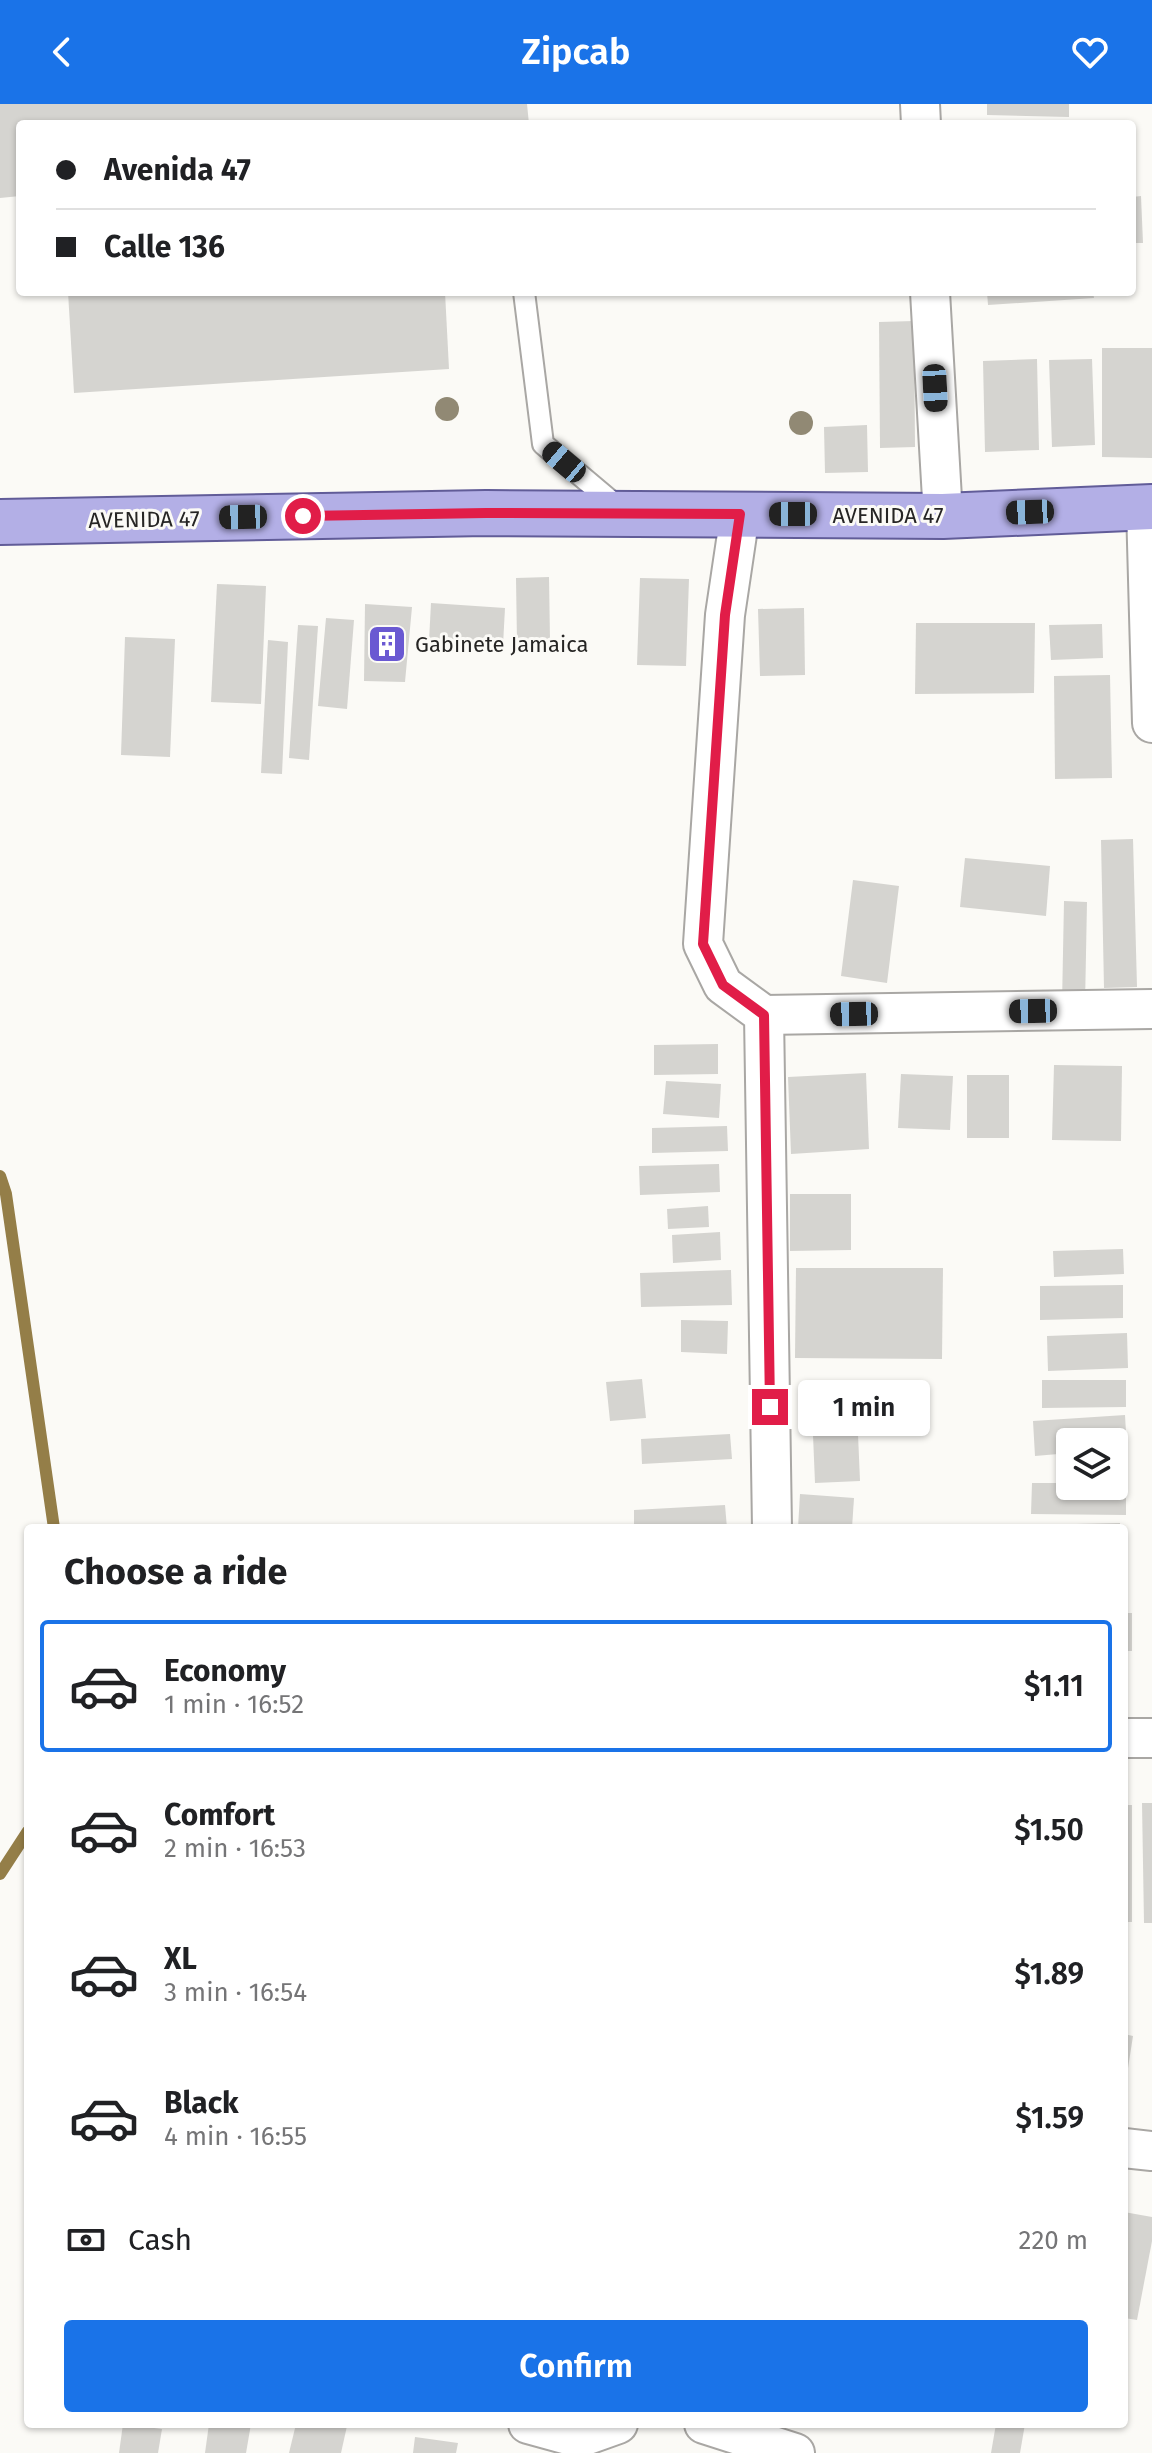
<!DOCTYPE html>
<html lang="en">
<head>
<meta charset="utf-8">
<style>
  :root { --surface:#fff; --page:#f2f2f2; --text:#202124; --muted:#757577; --line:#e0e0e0; --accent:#1a73e8 }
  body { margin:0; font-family:"Fira Sans",sans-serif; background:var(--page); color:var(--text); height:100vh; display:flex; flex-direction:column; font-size:30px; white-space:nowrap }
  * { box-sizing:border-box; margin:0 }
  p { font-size:26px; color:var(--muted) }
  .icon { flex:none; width:44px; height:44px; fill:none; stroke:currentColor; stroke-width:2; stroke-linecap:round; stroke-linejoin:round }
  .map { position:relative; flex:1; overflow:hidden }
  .drawer { position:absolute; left:24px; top:1420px; width:1104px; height:904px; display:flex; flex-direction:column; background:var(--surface); border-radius:8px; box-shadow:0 2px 6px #0004 }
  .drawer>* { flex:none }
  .banner { position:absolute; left:16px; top:16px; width:1120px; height:176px; border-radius:8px; box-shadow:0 2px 6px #0004; display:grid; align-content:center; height:176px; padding:0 40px; background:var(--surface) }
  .tools { position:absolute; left:1056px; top:1324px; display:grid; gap:16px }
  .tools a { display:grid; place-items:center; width:72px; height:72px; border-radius:8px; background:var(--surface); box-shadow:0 2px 6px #0004; font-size:40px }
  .end { position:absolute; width:36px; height:36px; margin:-18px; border:10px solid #e11d48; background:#fff; box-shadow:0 0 0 4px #fff }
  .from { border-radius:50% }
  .bubble { position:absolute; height:56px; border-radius:8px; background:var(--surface); box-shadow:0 2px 6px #0004; font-size:26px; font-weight:600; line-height:56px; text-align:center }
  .car { position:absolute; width:24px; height:48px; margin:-24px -12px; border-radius:10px; box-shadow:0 0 6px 2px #0007; background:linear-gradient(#222 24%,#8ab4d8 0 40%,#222 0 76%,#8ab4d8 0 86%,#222 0) }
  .banner b { display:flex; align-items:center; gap:28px; height:76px; font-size:30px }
  .banner b+b { border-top:2px solid var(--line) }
  .banner i { width:20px; height:20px; background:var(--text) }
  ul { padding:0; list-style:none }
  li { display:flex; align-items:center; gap:24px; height:132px; margin:0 16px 12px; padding:0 24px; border:4px solid transparent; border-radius:8px }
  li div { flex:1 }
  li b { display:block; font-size:30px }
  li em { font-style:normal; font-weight:600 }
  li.current { border-color:var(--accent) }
  li>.icon { width:72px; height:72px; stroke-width:1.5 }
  h2 { padding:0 40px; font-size:36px; line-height:96px }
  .pay { display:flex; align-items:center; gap:20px; height:88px; padding:0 40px; font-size:30px }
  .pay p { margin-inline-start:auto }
  .button { display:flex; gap:16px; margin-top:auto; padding:16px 40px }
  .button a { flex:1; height:92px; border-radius:8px; background:var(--accent); color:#fff; font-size:32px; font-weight:600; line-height:92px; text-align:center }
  header { display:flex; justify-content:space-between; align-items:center; height:104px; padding:0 40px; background:var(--accent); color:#fff; font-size:36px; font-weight:600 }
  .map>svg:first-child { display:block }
</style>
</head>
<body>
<header><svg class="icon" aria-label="back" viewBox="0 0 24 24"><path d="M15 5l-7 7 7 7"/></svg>Zipcab<svg class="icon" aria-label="heart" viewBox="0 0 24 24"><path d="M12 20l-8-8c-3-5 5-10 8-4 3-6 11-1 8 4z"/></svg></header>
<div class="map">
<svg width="1152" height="2349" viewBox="0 0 1152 2349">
  <rect width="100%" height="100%" fill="#fbfaf6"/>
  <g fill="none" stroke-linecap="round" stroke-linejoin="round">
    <g stroke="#947e48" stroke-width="12">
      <polyline points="0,1072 6,1090 54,1424"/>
      <polyline points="0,1770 28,1727"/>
    </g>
  </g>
  <g fill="#d5d4d0">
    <polygon points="0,0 527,0 529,20 20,20 20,92 0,94"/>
    <polygon points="987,0 1069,0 1069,13 987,11"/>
    <polygon points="1141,92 1143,139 1132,139 1132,93"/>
    <polygon points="68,188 445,188 449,265 74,289"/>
    <polygon points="987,188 1093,188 1094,194 988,201"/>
    <polygon points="914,217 915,343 880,344 879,218"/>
    <polygon points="1102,244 1152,244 1152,354 1102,353"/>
    <polygon points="1037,255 1039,346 985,348 983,257"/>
    <polygon points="1092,255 1095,341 1052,343 1049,256"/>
    <polygon points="867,321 868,368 825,369 824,323"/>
    <polygon points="549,473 550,537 517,539 516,474"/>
    <polygon points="640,474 689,475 686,562 637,561"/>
    <polygon points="217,480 266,482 261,600 211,598"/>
    <polygon points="431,499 505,504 503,541 429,537"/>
    <polygon points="365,500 412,503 405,578 364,577"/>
    <polygon points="804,504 805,571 760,572 758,505"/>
    <polygon points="326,514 354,516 347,605 318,602"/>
    <polygon points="916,519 1035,519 1034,589 915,590"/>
    <polygon points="1102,520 1103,554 1051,556 1049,521"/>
    <polygon points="298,521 318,522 309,656 289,654"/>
    <polygon points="125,533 175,535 170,653 121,651"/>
    <polygon points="268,536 288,538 282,670 261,669"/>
    <polygon points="1110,571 1112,674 1055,675 1054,572"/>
    <polygon points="1133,735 1137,883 1104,884 1101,736"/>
    <polygon points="965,754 1050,762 1046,812 960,803"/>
    <polygon points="853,776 899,782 887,879 841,872"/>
    <polygon points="1064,797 1087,798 1085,901 1062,900"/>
    <polygon points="718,940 718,970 654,971 654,941"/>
    <polygon points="1054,961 1122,962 1121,1037 1052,1036"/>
    <polygon points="866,969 869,1045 791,1050 788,973"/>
    <polygon points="901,970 953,972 950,1026 898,1024"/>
    <rect x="967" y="971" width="42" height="63"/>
    <polygon points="666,977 721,980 719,1014 663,1010"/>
    <polygon points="727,1022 728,1047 652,1049 652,1024"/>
    <polygon points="719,1060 720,1088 640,1091 639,1062"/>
    <polygon points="790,1090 851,1090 851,1146 790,1147"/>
    <polygon points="708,1102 709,1123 668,1125 667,1105"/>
    <polygon points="720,1128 721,1156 673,1159 672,1131"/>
    <polygon points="1123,1145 1124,1170 1054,1173 1053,1147"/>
    <polygon points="796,1164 943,1164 942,1255 795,1254"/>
    <polygon points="731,1166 732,1201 641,1203 640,1169"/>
    <polygon points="1123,1181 1123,1214 1040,1216 1040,1182"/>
    <polygon points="681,1216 728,1217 727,1250 681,1248"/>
    <polygon points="1127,1229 1128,1264 1048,1267 1047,1232"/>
    <polygon points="642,1275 646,1314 610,1317 606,1278"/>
    <polygon points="1042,1276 1126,1276 1126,1303 1042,1304"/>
    <polygon points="1125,1311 1127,1346 1114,1347 1114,1338 1070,1338 1070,1349 1035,1352 1033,1317"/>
    <polygon points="730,1330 732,1355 642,1360 641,1335"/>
    <polygon points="858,1330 860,1377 815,1379 813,1331"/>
    <polygon points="1032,1379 1070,1379 1070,1382 1114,1382 1114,1379 1126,1379 1126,1411 1031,1410"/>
    <polygon points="800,1390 854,1394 852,1424 798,1424"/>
    <polygon points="725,1401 727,1424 634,1424 634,1406"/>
    <polygon points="1120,1419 1120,1424 1033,1424 1033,1421"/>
    <rect x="1124" y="1509" width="8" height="38"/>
    <polygon points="1142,1699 1152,1699 1152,1819 1144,1819"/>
    <rect x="1124" y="1701" width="8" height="117"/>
    <polygon points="1124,1930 1133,1932 1126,1977 1124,1977"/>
    <polygon points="1124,2108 1152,2113 1152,2137 1137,2216 1124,2214"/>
    <polygon points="123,2320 162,2325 158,2349 119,2349"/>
    <polygon points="209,2320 251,2320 246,2349 205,2349"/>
    <polygon points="296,2320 347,2322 341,2349 289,2349"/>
    <polygon points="996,2320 1025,2320 1020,2349 991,2349"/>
    <polygon points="415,2333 458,2339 456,2349 413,2349"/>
  </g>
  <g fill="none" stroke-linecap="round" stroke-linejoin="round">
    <g stroke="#a9a7a4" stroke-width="24">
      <polyline id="lane" points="524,188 543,340 619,404"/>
    </g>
    <g stroke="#a9a7a4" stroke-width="42">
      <g id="street">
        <polyline points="920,0 921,20"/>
        <polyline points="930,188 943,412"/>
        <polyline points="1146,403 1152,619"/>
        <polyline points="740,410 725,511 703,840 723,881 764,911 772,1424"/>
        <polyline points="764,911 1152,905"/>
        <polyline points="1124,1634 1152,1634"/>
        <polyline points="1124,2044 1152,2047"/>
        <polyline points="528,2320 579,2334 618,2320"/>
        <polyline points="704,2320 795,2349"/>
      </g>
    </g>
    <g stroke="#615c98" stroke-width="48">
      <polyline id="primary" points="0,418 486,409 943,412 1152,403"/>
    </g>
    <use href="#lane" stroke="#fff" stroke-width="20"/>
    <use href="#street" stroke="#fff" stroke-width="38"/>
    <use href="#primary" stroke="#b3afe6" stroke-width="44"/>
  </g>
  <g fill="#918974">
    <circle cx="447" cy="305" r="12"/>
    <circle cx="801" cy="319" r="12"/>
  </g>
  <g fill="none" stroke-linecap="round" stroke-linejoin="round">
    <polyline stroke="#e11d48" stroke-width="10" points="303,412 486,409 740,410 725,511 703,840 723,881 764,911 770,1303"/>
  </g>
  <defs>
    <g id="building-square" transform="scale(2)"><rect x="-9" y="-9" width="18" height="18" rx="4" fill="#6a59d2" stroke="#fbfaf6"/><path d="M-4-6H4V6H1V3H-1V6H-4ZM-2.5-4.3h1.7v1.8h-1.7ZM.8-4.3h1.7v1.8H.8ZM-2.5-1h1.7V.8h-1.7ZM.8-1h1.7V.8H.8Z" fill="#fff"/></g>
  </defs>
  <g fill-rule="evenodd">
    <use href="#building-square" x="387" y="540"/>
  </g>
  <g text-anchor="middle" stroke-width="6" stroke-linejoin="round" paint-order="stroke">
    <g font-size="22" fill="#262524" stroke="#fbfaf6">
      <text x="888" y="419">AVENIDA 47</text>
      <text transform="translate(144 415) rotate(-1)" y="8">AVENIDA 47</text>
    </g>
    <g font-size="22" fill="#262524" stroke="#fbfaf6" text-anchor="start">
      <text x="415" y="548">Gabinete Jamaica</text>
    </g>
  </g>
</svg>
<div class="tools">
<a><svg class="icon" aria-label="layers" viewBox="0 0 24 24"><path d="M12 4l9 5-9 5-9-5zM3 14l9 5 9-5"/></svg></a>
</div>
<i class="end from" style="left:303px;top:412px"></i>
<i class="end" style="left:770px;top:1303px"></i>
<div class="bubble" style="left:798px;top:1276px;width:132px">1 min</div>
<i class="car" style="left:935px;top:284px;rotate:177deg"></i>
<i class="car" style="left:564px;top:358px;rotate:310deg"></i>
<i class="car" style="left:1030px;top:408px;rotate:268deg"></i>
<i class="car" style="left:793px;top:410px;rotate:270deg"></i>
<i class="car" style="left:243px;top:413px;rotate:269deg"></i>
<i class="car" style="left:1033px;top:907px;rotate:269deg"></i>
<i class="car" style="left:854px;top:910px;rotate:269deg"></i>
<div class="banner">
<b><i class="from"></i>Avenida 47</b>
<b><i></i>Calle 136</b>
</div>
<section class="drawer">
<h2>Choose a ride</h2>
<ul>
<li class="current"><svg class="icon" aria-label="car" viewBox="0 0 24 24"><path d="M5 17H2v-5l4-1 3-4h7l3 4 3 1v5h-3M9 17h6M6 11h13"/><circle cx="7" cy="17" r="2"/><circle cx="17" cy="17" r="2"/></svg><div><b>Economy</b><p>1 min · 16:52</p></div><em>$1.11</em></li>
<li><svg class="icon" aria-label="car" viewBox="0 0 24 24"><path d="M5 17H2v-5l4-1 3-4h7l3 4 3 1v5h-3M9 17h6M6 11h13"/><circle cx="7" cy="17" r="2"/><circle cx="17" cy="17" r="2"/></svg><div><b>Comfort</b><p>2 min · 16:53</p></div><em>$1.50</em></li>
<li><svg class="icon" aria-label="car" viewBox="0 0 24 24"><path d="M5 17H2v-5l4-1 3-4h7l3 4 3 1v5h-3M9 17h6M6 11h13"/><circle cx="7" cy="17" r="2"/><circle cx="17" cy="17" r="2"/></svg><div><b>XL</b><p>3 min · 16:54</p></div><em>$1.89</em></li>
<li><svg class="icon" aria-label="car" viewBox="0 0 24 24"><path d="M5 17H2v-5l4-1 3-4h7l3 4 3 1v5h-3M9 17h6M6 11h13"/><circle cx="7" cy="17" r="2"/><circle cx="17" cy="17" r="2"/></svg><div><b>Black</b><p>4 min · 16:55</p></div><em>$1.59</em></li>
</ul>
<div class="pay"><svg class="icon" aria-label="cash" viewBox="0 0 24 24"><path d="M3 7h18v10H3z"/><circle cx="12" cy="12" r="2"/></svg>Cash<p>220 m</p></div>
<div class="button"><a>Confirm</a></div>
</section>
</div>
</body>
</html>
